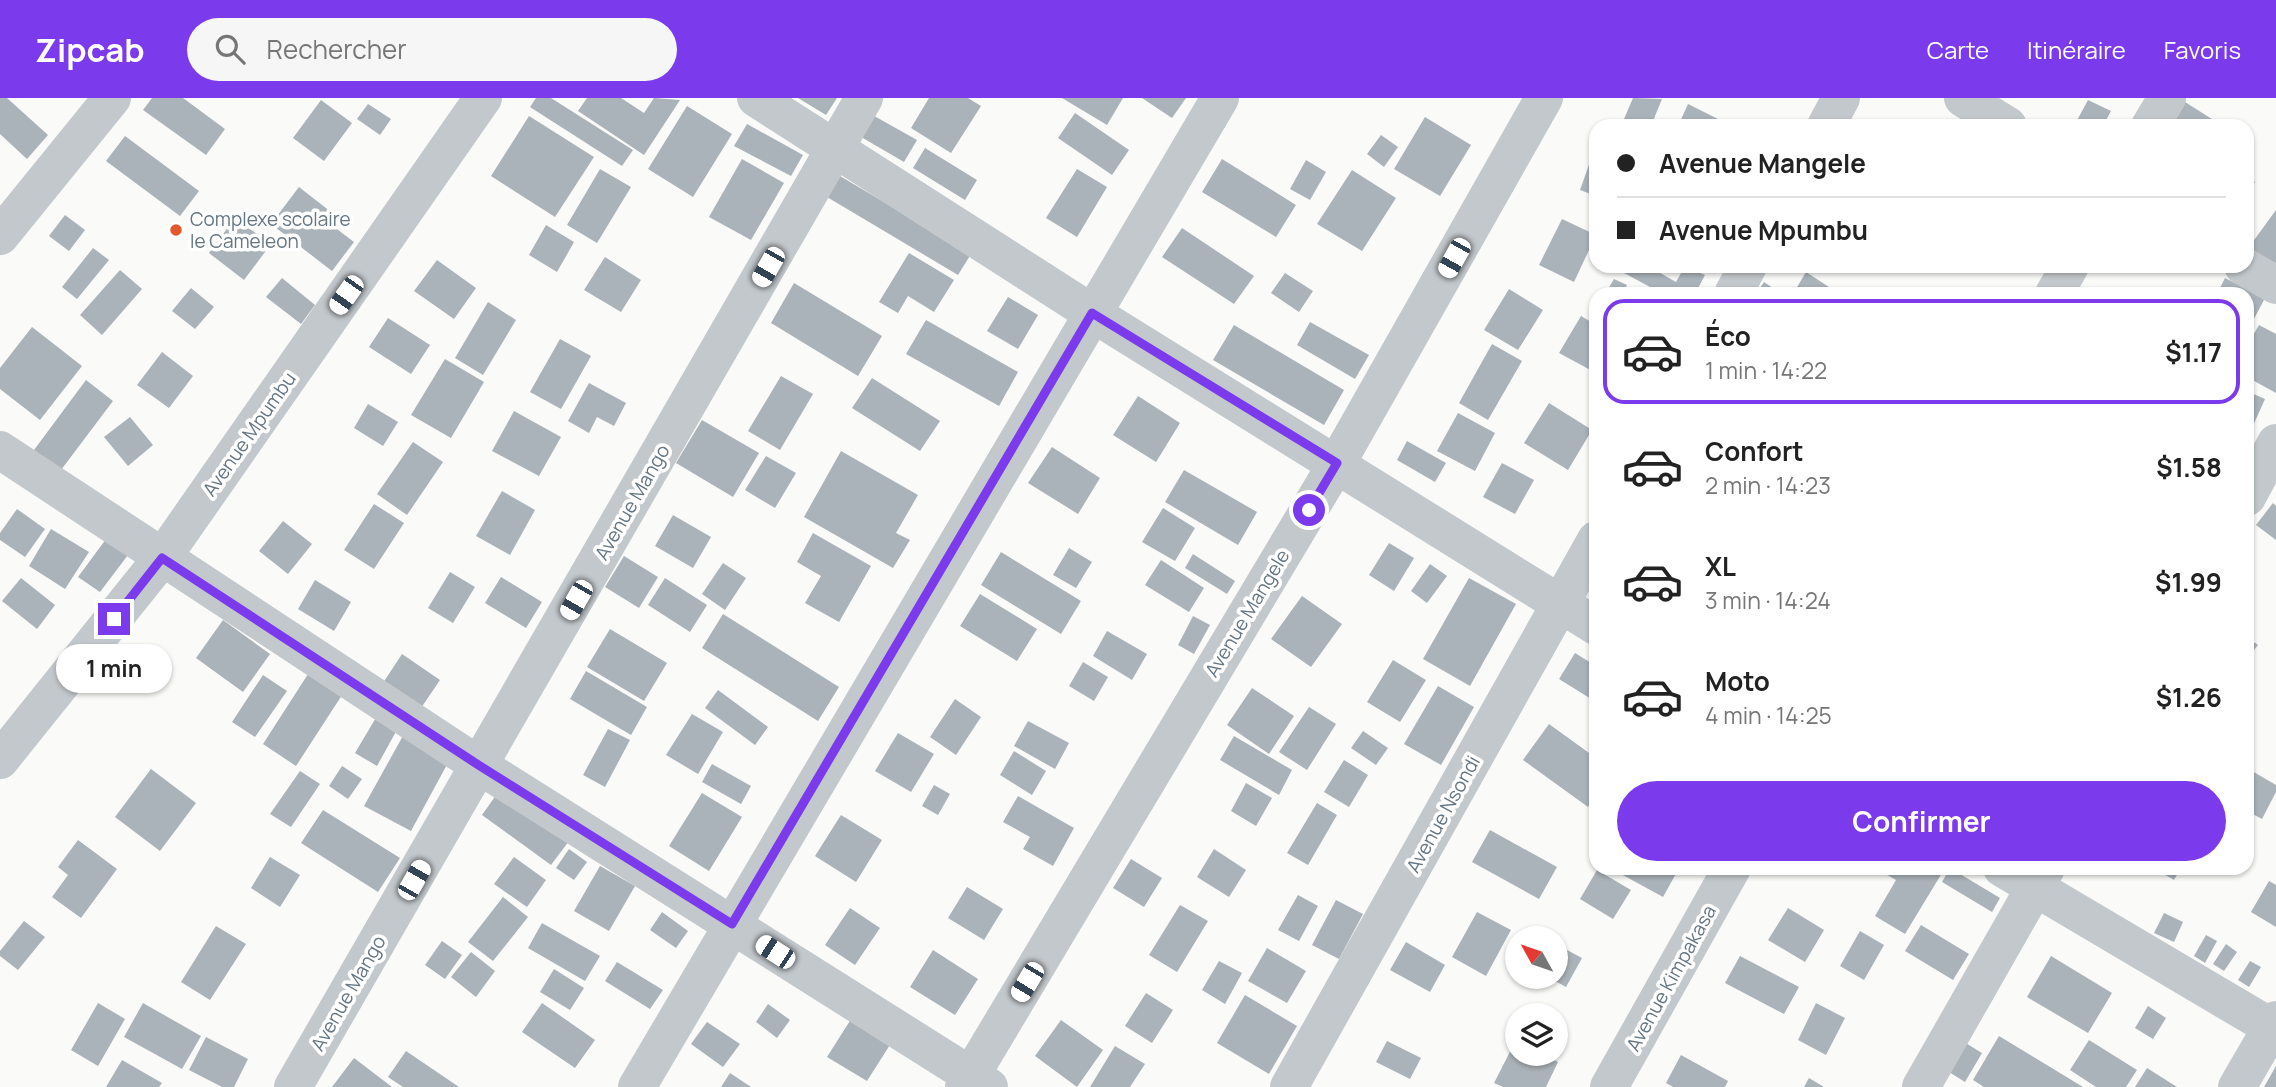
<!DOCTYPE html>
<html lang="fr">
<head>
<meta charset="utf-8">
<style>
  :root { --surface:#fff; --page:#f6f6f6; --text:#222; --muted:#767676; --line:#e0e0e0; --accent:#7c3aed }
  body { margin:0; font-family:Manrope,sans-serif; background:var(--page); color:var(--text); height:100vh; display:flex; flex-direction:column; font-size:26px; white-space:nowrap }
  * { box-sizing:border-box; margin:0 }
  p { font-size:23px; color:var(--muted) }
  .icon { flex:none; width:38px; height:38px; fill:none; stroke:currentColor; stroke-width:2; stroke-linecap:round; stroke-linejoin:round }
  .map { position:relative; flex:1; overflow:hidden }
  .drawer { position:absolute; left:1589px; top:189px; width:665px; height:588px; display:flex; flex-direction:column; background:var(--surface); border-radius:21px; box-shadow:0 2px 5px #0004 }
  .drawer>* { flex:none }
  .guide { position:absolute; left:1589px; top:21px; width:665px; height:154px; border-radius:21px; box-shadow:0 2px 5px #0004; display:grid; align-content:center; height:154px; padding:0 28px; background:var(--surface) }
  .needle { width:46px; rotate:310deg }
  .fabs { position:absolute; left:1505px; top:828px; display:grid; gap:14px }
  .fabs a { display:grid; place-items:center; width:63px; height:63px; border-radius:50%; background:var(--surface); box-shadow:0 2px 5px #0004; font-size:35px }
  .end { position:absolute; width:32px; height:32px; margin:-16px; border:9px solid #7c3aed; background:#fff; box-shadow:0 0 0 4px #fff }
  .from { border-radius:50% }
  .bubble { position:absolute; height:49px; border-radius:24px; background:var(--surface); box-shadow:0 2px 5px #0004; font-size:23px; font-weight:700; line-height:49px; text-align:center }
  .car { position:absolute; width:21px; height:42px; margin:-21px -10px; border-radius:9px; box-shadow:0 0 5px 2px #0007; background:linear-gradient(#fff 24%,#345 0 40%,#fff 0 76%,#345 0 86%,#fff 0) }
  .guide b { display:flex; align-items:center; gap:24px; height:66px; font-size:26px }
  .guide b+b { border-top:2px solid var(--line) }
  .guide i { width:18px; height:18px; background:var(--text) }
  ul { padding:12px 0 0; list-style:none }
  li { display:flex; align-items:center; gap:21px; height:105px; margin:0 14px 10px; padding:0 14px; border:4px solid transparent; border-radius:21px }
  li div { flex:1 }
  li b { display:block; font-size:26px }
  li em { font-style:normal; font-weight:700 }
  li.selected { border-color:var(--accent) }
  li>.icon { width:63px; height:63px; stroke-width:1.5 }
  .button { display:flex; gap:14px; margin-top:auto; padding:14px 28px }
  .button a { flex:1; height:80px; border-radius:42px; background:var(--accent); color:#fff; font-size:28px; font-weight:700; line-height:80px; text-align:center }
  header { display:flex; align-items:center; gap:42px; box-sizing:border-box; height:98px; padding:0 35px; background:var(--accent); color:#fff }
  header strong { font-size:33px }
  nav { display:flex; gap:38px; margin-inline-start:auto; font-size:24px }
  .search { width:490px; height:63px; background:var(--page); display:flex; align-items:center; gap:18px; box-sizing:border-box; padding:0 24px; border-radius:38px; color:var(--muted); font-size:26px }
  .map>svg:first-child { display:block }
</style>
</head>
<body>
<header>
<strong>Zipcab</strong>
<div class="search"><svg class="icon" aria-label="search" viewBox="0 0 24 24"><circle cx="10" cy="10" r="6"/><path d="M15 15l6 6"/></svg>Rechercher</div>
<nav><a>Carte</a><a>Itinéraire</a><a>Favoris</a></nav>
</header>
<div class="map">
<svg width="2276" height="989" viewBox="0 0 2276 989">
  <rect width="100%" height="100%" fill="#fafaf8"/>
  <g fill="#aab3b9">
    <polygon points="0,0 7,0 48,37 27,61 0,36"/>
    <polygon points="152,0 183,0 225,31 206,57 143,12"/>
    <polygon points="536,0 551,0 633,52 622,68 530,9"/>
    <polygon points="587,0 621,0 644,15 654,0 680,2 644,57 578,13"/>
    <polygon points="798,0 837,0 826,17"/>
    <polygon points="929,0 968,0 981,8 951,55 911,30"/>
    <polygon points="1062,0 1123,0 1107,27"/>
    <polygon points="1142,0 1186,0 1172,20"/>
    <polygon points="1633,0 1662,1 1651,28 1637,26 1636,28 1621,28"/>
    <polygon points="321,2 352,25 324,63 293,40"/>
    <polygon points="2088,2 2111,13 2103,28 2080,28 2075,26"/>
    <polygon points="2185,4 2223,28 2181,28 2173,23"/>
    <polygon points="368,6 391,21 380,37 357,21"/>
    <polygon points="1688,6 1718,21 1715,28 1678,28"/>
    <polygon points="687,8 732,36 693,99 648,71"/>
    <polygon points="869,15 917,42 904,64 856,36"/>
    <polygon points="1075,15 1129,52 1112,77 1058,40"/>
    <polygon points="529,18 594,59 555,119 491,78"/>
    <polygon points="1425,19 1471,47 1440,98 1394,71"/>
    <polygon points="747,26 803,57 791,78 734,48"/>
    <polygon points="1381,37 1398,49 1384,69 1367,56"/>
    <polygon points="125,38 199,93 180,118 106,63"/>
    <polygon points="925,50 977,82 965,102 913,70"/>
    <polygon points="742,61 784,85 751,142 709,119"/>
    <polygon points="1222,61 1296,107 1276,139 1202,94"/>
    <polygon points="1591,61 1596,62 1596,98 1580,92"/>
    <polygon points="1306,62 1326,74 1310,102 1290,91"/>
    <polygon points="600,71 631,89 597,145 567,127"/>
    <polygon points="1077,71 1107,89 1077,139 1046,120"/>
    <polygon points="1352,72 1396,100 1362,153 1317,126"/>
    <polygon points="835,75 971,156 958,177 822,96"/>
    <polygon points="2247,78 2255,84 2247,95"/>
    <polygon points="299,89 331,114 325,122 354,144 332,173 271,126"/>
    <polygon points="2276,112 2276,168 2249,149"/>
    <polygon points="65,117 85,132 69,153 49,138"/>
    <polygon points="235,120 271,146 244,182 209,155"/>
    <polygon points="1562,121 1596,137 1574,184 1539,167"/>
    <polygon points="546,127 574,144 557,174 529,157"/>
    <polygon points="1182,130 1254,178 1234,206 1162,159"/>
    <polygon points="93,150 109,162 77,201 62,189"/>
    <polygon points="909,155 954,182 934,214 908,198 898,215 879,204"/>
    <polygon points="605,159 641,182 621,214 584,192"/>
    <polygon points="437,162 476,190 454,221 414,193"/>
    <polygon points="1628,168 1657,168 1655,172 1676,184 1685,168 1705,177 1695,196 1663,196 1624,175"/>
    <polygon points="120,172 142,191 102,237 80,217"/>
    <polygon points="1806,174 1829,189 1825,196 1793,196"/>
    <polygon points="1285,175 1313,193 1299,214 1271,195"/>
    <polygon points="282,180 315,207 301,226 266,199"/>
    <polygon points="2225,180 2265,200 2247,234 2247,196 2217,196"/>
    <polygon points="1614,181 1627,187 1622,196 1605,196"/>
    <polygon points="1764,184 1782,196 1756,196"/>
    <polygon points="794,185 882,238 858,278 771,225"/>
    <polygon points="2132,189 2145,196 2128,196"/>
    <polygon points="191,190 214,209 195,231 172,213"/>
    <polygon points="1509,191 1543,212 1518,252 1484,232"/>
    <polygon points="1008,199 1038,217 1018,251 987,233"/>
    <polygon points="488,204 516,222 483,277 455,260"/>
    <polygon points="1581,218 1596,227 1596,275 1559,255"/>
    <polygon points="388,220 430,247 411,276 369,249"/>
    <polygon points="926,222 1018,274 999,308 906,256"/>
    <polygon points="1310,224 1369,257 1355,281 1297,247"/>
    <polygon points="1234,227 1344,292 1324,327 1213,262"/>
    <polygon points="2259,227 2276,236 2276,295 2247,279 2247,248"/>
    <polygon points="32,229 82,268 40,322 0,291 0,270"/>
    <polygon points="560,241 591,258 561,311 530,294"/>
    <polygon points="1492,246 1522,263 1488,322 1459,305"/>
    <polygon points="162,254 193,278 169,310 137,287"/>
    <polygon points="445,261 484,284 451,340 411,317"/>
    <polygon points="781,278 813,296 780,352 748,333"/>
    <polygon points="872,280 940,323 920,353 852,310"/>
    <polygon points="86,282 113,303 61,372 34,352"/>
    <polygon points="589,285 626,305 614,328 597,319 589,335 568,323"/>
    <polygon points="2247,293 2265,301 2247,341"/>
    <polygon points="1138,298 1180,325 1156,364 1113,337"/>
    <polygon points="1549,305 1592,332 1568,372 1524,345"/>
    <polygon points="368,306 398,324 383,348 354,330"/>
    <polygon points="514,313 561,339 539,378 492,353"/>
    <polygon points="1458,315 1495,335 1475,373 1437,353"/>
    <polygon points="130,319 153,347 128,368 104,339"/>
    <polygon points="702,322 759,355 733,399 676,365"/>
    <polygon points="1407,343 1446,365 1435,384 1397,362"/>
    <polygon points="413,344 443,364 407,417 377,396"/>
    <polygon points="1052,349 1100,380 1078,416 1028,385"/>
    <polygon points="841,353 918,397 896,435 910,442 893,470 804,419"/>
    <polygon points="766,358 796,375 775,410 745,392"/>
    <polygon points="1502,365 1534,382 1515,416 1483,399"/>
    <polygon points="1184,372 1257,414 1238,447 1165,404"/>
    <polygon points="502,393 535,412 510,457 476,438"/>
    <polygon points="2273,405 2276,408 2276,442 2256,427"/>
    <polygon points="374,406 404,425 374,471 344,452"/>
    <polygon points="1163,410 1195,430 1175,463 1142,444"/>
    <polygon points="17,411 45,431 25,459 0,442 0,435"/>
    <polygon points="673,417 711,439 693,470 655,448"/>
    <polygon points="283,423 312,446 288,476 259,453"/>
    <polygon points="51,431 89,454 65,491 29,468"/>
    <polygon points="813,435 871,468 839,524 805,505 821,478 797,464"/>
    <polygon points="109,437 131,453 100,494 78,479"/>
    <polygon points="1389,445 1414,460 1394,493 1369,477"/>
    <polygon points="1069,450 1092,464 1076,490 1053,477"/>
    <polygon points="1001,454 1081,503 1061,536 981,487"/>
    <polygon points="1193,456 1235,483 1227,496 1185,470"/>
    <polygon points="624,458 658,479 639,510 605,489"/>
    <polygon points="1161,462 1204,490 1189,514 1145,487"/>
    <polygon points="723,465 746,480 725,512 702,496"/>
    <polygon points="1430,466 1447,478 1427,505 1411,493"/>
    <polygon points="450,474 475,489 453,525 428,510"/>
    <polygon points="501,479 542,504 526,530 485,505"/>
    <polygon points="21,480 55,507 37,531 2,503"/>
    <polygon points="665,480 707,507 690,534 648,507"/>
    <polygon points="1469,480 1516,506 1470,588 1423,561"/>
    <polygon points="315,482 351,504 334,533 298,511"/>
    <polygon points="980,496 1037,531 1017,563 960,528"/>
    <polygon points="1302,498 1342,526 1311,569 1271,541"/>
    <polygon points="723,516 839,589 818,623 702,550"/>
    <polygon points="1193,518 1210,527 1194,556 1178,547"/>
    <polygon points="223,522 270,556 243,594 196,560"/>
    <polygon points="610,531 667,565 644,603 587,569"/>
    <polygon points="1107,533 1147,556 1132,582 1093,558"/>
    <polygon points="2247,539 2258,547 2247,561"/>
    <polygon points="1575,555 1596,568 1596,604 1559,581"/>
    <polygon points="402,556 440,582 419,613 381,588"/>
    <polygon points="1393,562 1426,582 1400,624 1367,604"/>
    <polygon points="1083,564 1108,579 1094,603 1069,588"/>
    <polygon points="310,573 344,594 296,668 263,646"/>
    <polygon points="586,573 647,609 631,637 570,601"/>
    <polygon points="263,577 287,593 255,639 232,624"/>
    <polygon points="1438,588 1474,609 1441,667 1404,646"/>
    <polygon points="1252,590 1294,618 1269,656 1227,627"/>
    <polygon points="718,592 768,629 755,647 705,610"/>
    <polygon points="955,601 981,619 956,657 930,639"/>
    <polygon points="1309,609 1336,626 1307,672 1279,654"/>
    <polygon points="692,616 723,634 698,676 666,657"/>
    <polygon points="377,618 398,630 377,668 355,655"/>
    <polygon points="1028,623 1069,645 1055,671 1014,648"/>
    <polygon points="1549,626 1596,660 1596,697 1588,709 1523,662"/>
    <polygon points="608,631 630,642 605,689 583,677"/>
    <polygon points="1363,633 1388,650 1376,667 1351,650"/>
    <polygon points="898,635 934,656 911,694 875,673"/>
    <polygon points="404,636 450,661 411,733 364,708"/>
    <polygon points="1234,638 1292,672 1279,697 1220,662"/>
    <polygon points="1014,653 1046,673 1032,697 1000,677"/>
    <polygon points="1344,662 1368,677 1349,709 1324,694"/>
    <polygon points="712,666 751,688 741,706 702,684"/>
    <polygon points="342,668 362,681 348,701 329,688"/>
    <polygon points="151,671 196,705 160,753 115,719"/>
    <polygon points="300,673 320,686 291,729 270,716"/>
    <polygon points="2252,673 2276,687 2276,694 2262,721 2247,713 2247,682"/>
    <polygon points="1246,685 1272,700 1256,728 1231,713"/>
    <polygon points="934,687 950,696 938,717 922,708"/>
    <polygon points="499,693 569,743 551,767 482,717"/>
    <polygon points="702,695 742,719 709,773 669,748"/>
    <polygon points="1018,698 1074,730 1053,768 1023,751 1030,739 1003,724"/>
    <polygon points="1317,705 1337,717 1308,767 1287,755"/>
    <polygon points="323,712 400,760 378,794 301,745"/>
    <polygon points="841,717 882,742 856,784 815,758"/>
    <polygon points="1490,732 1557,769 1539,801 1472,764"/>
    <polygon points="78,742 117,771 81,820 52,799 68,777 58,769"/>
    <polygon points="569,751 587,764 574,782 556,770"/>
    <polygon points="1214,751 1246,772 1229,799 1197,779"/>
    <polygon points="270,759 300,777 280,809 251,790"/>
    <polygon points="514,759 546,782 527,809 494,786"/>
    <polygon points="1131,761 1162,780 1144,809 1113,790"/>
    <polygon points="600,768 635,788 609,833 574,813"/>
    <polygon points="1610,770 1674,770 1678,772 1663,799"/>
    <polygon points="1875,770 1945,770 1905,836 1875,818 1896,782"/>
    <polygon points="1950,770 2000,800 1992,814 1942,784"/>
    <polygon points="2159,770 2181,770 2174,782 2157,772"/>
    <polygon points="1597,772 1631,792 1613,821 1580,801"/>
    <polygon points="2269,783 2276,787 2276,829 2251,814"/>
    <polygon points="967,789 1003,811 984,842 948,820"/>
    <polygon points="1298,797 1318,808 1299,843 1278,832"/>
    <polygon points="503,799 528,819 493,863 468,844"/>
    <polygon points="1336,802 1363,816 1339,861 1312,847"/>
    <polygon points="1180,807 1208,823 1177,874 1149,857"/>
    <polygon points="850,810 880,830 855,867 825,847"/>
    <polygon points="1788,810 1824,832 1805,864 1768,842"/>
    <polygon points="662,814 688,833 676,850 650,832"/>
    <polygon points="1477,814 1511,832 1486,878 1452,859"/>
    <polygon points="2164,815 2183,824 2174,844 2154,835"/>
    <polygon points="24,823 45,839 18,872 0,858 0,853"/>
    <polygon points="542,825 600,858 585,883 528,850"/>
    <polygon points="1921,827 1969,856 1953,882 1905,853"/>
    <polygon points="216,828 246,846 210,902 181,884"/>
    <polygon points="1860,833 1884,847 1864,882 1840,868"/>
    <polygon points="2206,837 2217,843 2205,865 2194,858"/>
    <polygon points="442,843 462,857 445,881 425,867"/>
    <polygon points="1406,844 1445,867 1430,894 1390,872"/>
    <polygon points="1556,846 1582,860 1566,889 1546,878 1556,878"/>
    <polygon points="2226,846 2237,854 2224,873 2213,866"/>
    <polygon points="1267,850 1306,873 1287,905 1248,883"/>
    <polygon points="933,852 978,881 955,917 910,889"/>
    <polygon points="471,854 495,873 476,899 451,879"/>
    <polygon points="1740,858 1799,889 1784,916 1725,885"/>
    <polygon points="2051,858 2112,895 2088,935 2027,899"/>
    <polygon points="1219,863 1242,875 1225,906 1202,892"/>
    <polygon points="2250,863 2261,869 2249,889 2238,882"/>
    <polygon points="617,864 663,892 650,911 605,883"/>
    <polygon points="554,871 584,890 570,912 540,894"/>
    <polygon points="1146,895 1173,912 1152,945 1125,928"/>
    <polygon points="1245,897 1297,928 1269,976 1217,945"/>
    <polygon points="98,905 125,921 98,968 71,952"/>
    <polygon points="143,905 201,938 182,971 124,939"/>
    <polygon points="542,905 595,942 575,970 522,934"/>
    <polygon points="1816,905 1845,920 1826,957 1798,942"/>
    <polygon points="768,906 790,922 777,940 756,924"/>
    <polygon points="2148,908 2166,920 2153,941 2135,930"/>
    <polygon points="853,918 893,942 867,983 827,959"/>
    <polygon points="1061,922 1103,952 1077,989 1035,958"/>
    <polygon points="707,924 740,946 723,969 691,946"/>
    <polygon points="1999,938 2083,989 1984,989 1973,982"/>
    <polygon points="206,939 248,961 234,989 222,989 189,972"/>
    <polygon points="1959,941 1982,955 1965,984 1941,969"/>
    <polygon points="2089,942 2137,972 2126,989 2096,989 2070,972"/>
    <polygon points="1387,943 1421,960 1410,981 1376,964"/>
    <polygon points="1515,944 1517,945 1517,956 1540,956 1558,964 1546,989 1503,989 1494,985"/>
    <polygon points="1115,948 1145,966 1130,989 1090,989"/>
    <polygon points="406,953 459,989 403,989 388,979"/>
    <polygon points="1681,957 1728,983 1725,989 1673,989 1666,985"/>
    <polygon points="354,960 392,989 332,989"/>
    <polygon points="122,962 162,985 159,989 106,989"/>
    <polygon points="2276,968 2276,989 2264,989"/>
    <polygon points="2147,970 2177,989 2135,989"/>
    <polygon points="730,975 751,989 721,989"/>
    <polygon points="1809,980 1824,989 1804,989"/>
  </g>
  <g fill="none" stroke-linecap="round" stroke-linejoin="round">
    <g stroke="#c3c8cc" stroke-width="38">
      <polyline points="756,0 1092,215 1596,528"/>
      <polyline points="1963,0 2008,28"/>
      <polyline points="1826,28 1841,0"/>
      <polyline points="2150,28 2167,0"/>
      <polyline points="0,138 112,0"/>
      <polyline points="2243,168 2276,187"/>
      <polyline points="1733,196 1748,168"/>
      <polyline points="2054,196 2070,168"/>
      <polyline points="0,352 480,668 989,989"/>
      <polyline points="2247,399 2276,345"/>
      <polyline points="0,662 162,460 483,0"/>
      <polyline points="2002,770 2276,932"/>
      <polyline points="293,989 864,0"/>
      <polyline points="637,989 1220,0"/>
      <polyline points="964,989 1337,365 1544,0"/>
      <polyline points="1289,989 1596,442"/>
      <polyline points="1609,989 1732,770"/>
      <polyline points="1921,989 2046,770"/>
      <polyline points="2237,989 2276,922"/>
    </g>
  </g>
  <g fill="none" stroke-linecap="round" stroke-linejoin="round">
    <polyline stroke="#7c3aed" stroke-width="9" points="114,521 162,460 480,668 732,826 1092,215 1337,365 1309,412"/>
  </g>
  <circle fill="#e4572e" stroke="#fff" stroke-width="2.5" cx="176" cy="132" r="7"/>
  <g text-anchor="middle" stroke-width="7" stroke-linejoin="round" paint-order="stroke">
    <g font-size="19" fill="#657683" stroke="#fff" text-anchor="start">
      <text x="190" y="128">Complexe scolaire<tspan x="190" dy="22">le Cameleon</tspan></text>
    </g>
    <g font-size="19" fill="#657683" stroke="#fff">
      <text transform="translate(249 336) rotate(-55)" y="7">Avenue Mpumbu</text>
      <text transform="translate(632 404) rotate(-60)" y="7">Avenue Mango</text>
      <text transform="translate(1247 515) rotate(-59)" y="7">Avenue Mangele</text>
      <text transform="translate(1443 716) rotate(-61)" y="7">Avenue Nsondi</text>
      <text transform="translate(1671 880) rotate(-61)" y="7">Avenue Kimpakasa</text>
      <text transform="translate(348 895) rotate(-60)" y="7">Avenue Mango</text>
    </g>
  </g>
</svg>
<div class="fabs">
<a><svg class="needle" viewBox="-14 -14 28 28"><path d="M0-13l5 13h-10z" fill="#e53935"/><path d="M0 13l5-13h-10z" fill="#767676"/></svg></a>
<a><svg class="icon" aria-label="layers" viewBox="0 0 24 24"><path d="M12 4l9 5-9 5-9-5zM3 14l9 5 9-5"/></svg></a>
</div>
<i class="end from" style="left:1309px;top:412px"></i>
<i class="end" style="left:114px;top:521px"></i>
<div class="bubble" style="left:56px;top:546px;width:116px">1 min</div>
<i class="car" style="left:1454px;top:160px;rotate:209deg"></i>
<i class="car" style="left:768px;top:169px;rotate:210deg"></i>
<i class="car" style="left:346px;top:197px;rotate:215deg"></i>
<i class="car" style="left:576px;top:502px;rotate:210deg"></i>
<i class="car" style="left:414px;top:782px;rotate:30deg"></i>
<i class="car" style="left:775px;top:854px;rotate:303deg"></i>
<i class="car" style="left:1027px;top:884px;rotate:211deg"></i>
<div class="guide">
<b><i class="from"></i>Avenue Mangele</b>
<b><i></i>Avenue Mpumbu</b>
</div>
<section class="drawer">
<ul>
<li class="selected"><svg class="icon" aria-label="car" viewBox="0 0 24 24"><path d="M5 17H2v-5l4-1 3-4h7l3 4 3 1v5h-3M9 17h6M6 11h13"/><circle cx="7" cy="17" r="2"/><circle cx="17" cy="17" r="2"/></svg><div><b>Éco</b><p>1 min · 14:22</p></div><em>$1.17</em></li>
<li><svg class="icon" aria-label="car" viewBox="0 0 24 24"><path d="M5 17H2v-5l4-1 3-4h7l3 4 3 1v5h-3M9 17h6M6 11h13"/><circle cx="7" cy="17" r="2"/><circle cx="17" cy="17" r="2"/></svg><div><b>Confort</b><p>2 min · 14:23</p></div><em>$1.58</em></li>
<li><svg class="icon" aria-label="car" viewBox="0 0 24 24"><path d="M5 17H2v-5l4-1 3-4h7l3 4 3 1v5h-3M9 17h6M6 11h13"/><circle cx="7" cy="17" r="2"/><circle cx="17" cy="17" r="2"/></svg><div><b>XL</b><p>3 min · 14:24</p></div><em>$1.99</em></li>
<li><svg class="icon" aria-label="car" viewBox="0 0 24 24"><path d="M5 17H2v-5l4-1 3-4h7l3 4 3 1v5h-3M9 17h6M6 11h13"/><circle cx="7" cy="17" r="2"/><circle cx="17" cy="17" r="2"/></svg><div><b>Moto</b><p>4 min · 14:25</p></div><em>$1.26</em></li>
</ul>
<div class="button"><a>Confirmer</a></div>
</section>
</div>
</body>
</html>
